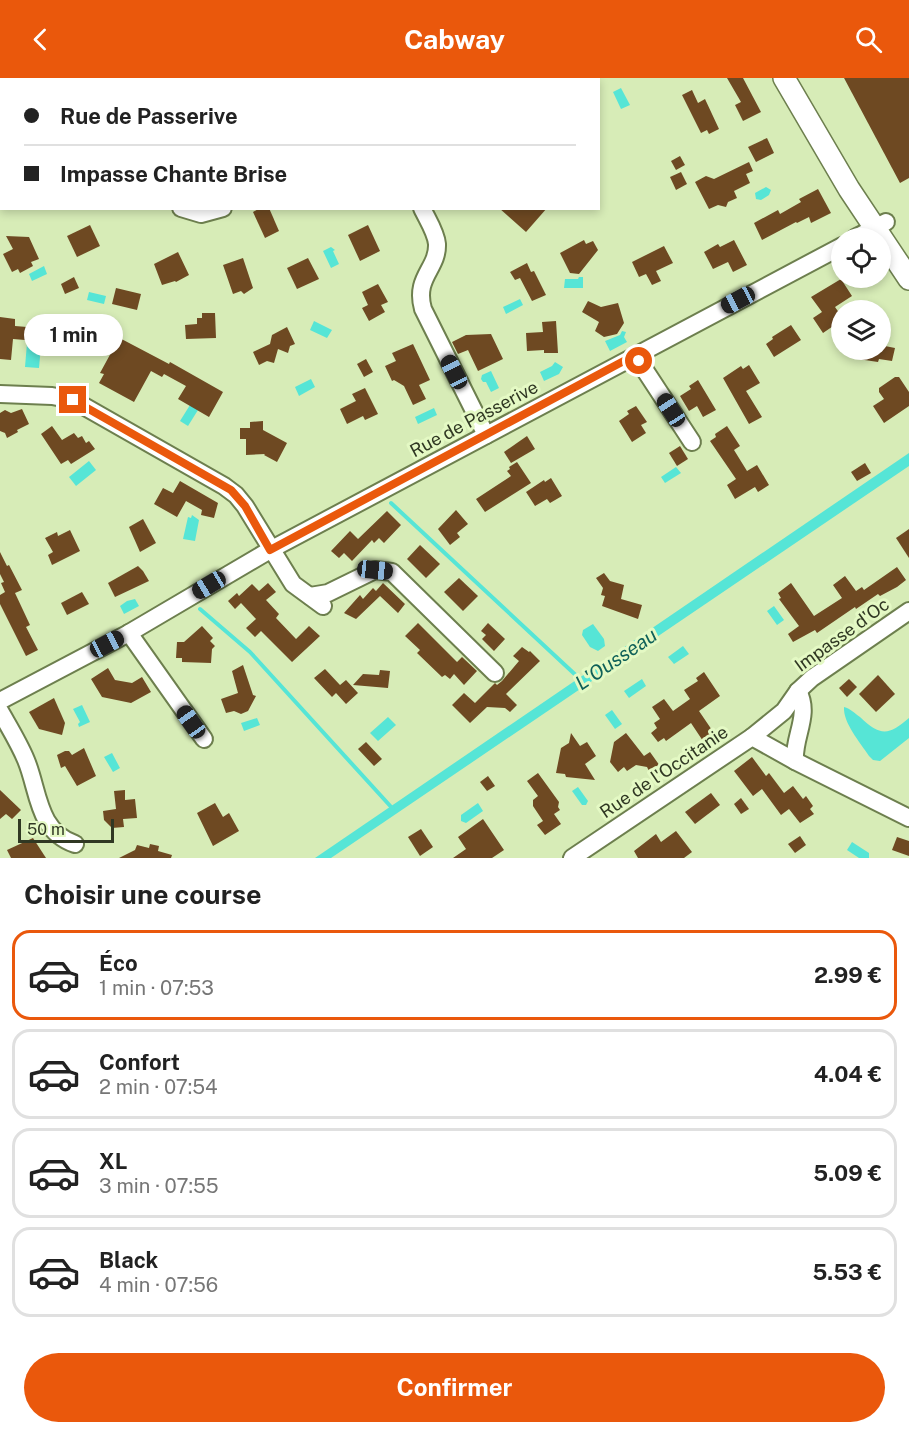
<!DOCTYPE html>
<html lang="fr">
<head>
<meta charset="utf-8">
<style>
  :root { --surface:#fff; --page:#f2f2f2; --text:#222; --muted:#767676; --line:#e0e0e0; --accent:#ea580c }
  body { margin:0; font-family:"Public Sans",sans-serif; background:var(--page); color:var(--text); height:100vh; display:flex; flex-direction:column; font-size:22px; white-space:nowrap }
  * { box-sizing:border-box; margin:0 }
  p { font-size:20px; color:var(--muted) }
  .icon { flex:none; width:33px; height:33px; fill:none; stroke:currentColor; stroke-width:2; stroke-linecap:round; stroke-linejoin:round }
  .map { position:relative; height:780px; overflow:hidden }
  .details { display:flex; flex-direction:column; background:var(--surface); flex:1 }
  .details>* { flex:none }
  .banner { position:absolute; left:0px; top:0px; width:600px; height:132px; box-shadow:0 3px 9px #0003; display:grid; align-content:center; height:132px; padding:0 24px; background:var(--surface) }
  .tools { position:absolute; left:831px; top:150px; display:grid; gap:12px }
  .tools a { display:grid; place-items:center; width:60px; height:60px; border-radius:50%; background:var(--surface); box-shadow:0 3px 9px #0003; font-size:30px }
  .scale { position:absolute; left:18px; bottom:15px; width:96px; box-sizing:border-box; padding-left:6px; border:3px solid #303823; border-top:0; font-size:16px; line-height:21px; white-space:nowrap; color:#303823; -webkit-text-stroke:4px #e4f9c4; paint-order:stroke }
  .end { position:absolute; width:27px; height:27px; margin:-14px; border:8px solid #ea580c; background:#fff; box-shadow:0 0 0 3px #fff }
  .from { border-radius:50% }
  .bubble { position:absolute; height:42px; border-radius:21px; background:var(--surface); box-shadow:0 3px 9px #0003; font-size:20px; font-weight:700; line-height:42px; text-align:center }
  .car { position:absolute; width:18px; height:36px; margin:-18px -9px; border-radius:8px; box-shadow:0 0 4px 2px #0007; background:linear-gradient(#222 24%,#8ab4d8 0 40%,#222 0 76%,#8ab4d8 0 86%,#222 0) }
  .banner b { display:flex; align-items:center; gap:21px; height:57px; font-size:22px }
  .banner b+b { border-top:2px solid var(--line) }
  .banner i { width:15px; height:15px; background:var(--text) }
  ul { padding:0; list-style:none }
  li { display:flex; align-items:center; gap:18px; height:90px; margin:0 12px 9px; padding:0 12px; border:3px solid var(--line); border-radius:18px }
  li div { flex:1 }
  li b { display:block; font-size:22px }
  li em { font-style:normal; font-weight:700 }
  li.current { border-color:var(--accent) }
  li>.icon { width:54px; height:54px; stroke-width:1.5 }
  h2 { padding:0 24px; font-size:27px; line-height:72px }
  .button { display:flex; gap:12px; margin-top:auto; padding:12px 24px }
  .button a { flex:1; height:69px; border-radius:36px; background:var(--accent); color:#fff; font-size:24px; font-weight:700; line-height:69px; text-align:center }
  header { display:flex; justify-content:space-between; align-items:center; height:78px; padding:0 24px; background:var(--accent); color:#fff; font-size:27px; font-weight:700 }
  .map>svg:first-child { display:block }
</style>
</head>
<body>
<header><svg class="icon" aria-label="back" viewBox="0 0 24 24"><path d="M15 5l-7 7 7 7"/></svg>Cabway<svg class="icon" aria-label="search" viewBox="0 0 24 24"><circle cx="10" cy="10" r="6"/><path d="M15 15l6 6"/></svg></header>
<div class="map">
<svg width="909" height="780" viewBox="0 0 909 780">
  <rect width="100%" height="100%" fill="#d7ecb7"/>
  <g fill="#56e5d6">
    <polygon points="621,10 630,27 621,31 613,14"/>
    <polygon points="766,109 771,112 769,117 761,122 756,121 755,115"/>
    <polygon points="331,169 335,172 333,173 339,186 331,190 323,173"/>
    <polygon points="44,188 47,196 32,203 29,196"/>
    <polygon points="579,199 583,199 583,210 564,210 565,201 578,201"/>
    <polygon points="89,214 106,218 104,226 87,222"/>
    <polygon points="520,221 523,227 506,236 503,229"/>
    <polygon points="314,243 332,252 327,260 310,252"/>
    <polygon points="622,253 626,254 624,259 627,264 610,273 605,263 620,257"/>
    <polygon points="27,265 41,267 39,290 25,289"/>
    <polygon points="555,284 563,289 559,296 544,303 540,294 552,288"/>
    <polygon points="491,293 499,310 491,314 486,304 483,304 481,301 482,297"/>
    <polygon points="311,301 315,309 299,318 295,309"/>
    <polygon points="190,327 198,332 188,348 180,343"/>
    <polygon points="434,330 437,337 418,346 415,339"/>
    <polygon points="909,375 909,388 331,780 315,780"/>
    <polygon points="89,383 96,392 76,408 69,399"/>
    <polygon points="676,389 681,395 665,405 661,399"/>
    <polygon points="192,437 199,442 195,463 183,461 188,439 191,440"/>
    <polygon points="135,521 139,528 124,536 120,528 127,523"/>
    <polygon points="774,528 784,542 777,547 767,533"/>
    <polygon points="593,546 604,561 605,568 598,573 590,569 582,557 583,552"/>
    <polygon points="683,568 689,576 674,586 668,579"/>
    <polygon points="642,601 646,608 629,620 624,613"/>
    <polygon points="82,627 90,644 79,649 78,646 80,644 73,631"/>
    <path d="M 844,629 C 851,631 854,635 860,639 C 881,659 889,657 909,640 L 909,660 L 880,683 L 873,682 L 869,678 C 860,664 843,645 844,629 Z"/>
    <polygon points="612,632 622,646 615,651 605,637"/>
    <polygon points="388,639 396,647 378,663 370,655"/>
    <polygon points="257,640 260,647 244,653 241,645"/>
    <polygon points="112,675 120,690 113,694 104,679"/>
    <polygon points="578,709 588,723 586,727 582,727 572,713"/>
    <polygon points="478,725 483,733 466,745 461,743 461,737"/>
    <polygon points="852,764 869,775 869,780 859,780 847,772"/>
  </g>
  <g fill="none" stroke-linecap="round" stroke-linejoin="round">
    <g stroke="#56e5d6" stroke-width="4">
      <polyline points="391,425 581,602"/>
      <polyline points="200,531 250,574 393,731"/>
    </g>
  </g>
  <g fill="#6e4922">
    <polygon points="727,0 743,0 761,34 743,43 735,27 741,24"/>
    <polygon points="844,0 909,0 909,100 900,105"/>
    <polygon points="692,12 698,25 705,21 719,51 709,56 707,52 701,55 682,17"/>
    <polygon points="767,60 774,75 756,84 748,69"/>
    <polygon points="680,78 685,87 676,92 671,83"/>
    <polygon points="749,84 753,93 746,96 750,105 734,113 737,120 728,124 726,129 718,127 709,131 695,104 706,98 714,101"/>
    <polygon points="681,94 687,106 676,112 670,99"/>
    <polygon points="818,111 831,135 811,145 809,139 797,145 796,144 762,162 754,145 778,132 780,136 801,124 799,121"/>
    <polygon points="260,130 269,130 279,153 265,160 253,134"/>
    <polygon points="499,130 547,130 526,154"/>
    <polygon points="90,147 100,168 77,179 67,158"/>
    <polygon points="368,147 380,173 360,183 348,157"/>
    <polygon points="6,158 29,159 39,181 31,184 33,188 20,195 18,191 12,194 3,176 13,171"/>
    <polygon points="584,162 586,166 593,163 598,172 579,196 570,195 560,175"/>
    <polygon points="734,162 747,187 733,194 728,184 713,191 704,174 718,166 720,169"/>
    <polygon points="664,168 673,185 656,193 661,203 652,207 646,196 639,199 632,184"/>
    <polygon points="178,174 189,197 176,204 175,203 162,207 154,186"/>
    <polygon points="243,180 253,210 244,216 241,213 233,216 223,187"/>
    <polygon points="308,180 319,201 297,211 287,190"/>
    <polygon points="527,185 531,194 534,193 546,217 532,223 520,200 515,202 510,194"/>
    <polygon points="74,199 79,210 65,216 61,206"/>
    <polygon points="841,201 852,218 835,229 842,239 842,242 823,255 813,240 822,234 811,219"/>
    <polygon points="378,206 388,224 381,227 385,234 369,243 362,230 368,227 362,214"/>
    <polygon points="116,210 141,216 137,232 112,226"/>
    <polygon points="588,223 601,229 618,225 624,245 617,256 604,259 595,253 599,244 582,234"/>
    <polygon points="202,235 215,235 216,260 186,261 185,247 197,246 197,240 202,240"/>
    <polygon points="0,239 15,241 15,248 27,249 25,262 13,261 11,282 0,281"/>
    <polygon points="556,243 558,275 544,275 544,272 527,273 526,255 543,254 542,244"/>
    <polygon points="791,247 801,262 774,279 766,266 773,261 772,259"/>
    <polygon points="287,249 295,266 290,268 288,275 278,271 274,285 267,283 259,287 253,274 270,266 272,257"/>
    <polygon points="112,256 169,286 170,284 223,314 209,339 178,321 186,308 164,296 162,299 151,293 134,324 99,305 104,296 100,295 112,273 105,269"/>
    <polygon points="491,256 503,281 478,293 468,272 458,276 452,264 466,257"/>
    <polygon points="413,266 430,302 419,307 426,321 413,327 404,308 394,302 392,303 385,288 396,283 392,275"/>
    <polygon points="880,267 895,270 892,283 879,281 878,284 858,281 859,278 855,277 856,272 880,272"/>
    <polygon points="366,281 373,294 364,299 357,286"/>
    <polygon points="749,287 760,305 746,313 762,339 749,346 723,300 741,288 743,291"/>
    <polygon points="895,299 899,299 909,314 909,328 884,345 873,328 884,321 879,314 879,310"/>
    <polygon points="698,302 716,332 703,339 697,328 689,333 680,318 691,311 689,308"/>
    <polygon points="365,310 378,336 365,342 363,338 347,346 340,331 356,323 352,316"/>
    <polygon points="636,328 647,344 641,347 646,355 632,364 619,343 629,336 627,333"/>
    <polygon points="22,331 29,346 17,352 18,354 7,360 5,355 0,353 0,335 5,332 11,335"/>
    <polygon points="263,343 263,352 287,365 277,384 264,377 265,376 246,377 246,361 240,361 240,350 250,350 250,344"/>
    <polygon points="52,348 62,362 74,355 78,360 82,358 86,365 89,363 95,371 71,386 68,382 61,386 41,356"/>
    <polygon points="727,348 740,368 734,372 747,393 757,387 769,407 758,414 755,409 735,421 727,407 736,401 710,363 716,359 715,356"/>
    <polygon points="527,358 535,371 511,385 504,374"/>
    <polygon points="680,368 688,381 677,388 669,375"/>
    <polygon points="517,384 531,405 485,434 476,421 511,398 507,393 510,391 509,389"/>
    <polygon points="865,385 871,395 857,403 851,394"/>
    <polygon points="551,400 562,418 550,425 547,421 535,428 526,414 544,402 545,404"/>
    <polygon points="180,403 218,425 214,440 201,437 202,432 186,423 177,439 154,426 163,410 173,415"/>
    <polygon points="456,432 468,446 457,455 460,459 450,467 438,451"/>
    <polygon points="387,433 401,447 384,465 379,460 374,465 372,462 352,483 344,475 339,480 331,473 350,453 358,461"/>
    <polygon points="143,441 156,465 140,474 129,449"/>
    <polygon points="909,451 909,480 896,460"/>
    <polygon points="70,452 80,473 52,487 48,477 53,474 45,460 57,454 58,458"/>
    <polygon points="420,467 440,486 426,500 407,481"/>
    <polygon points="0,474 7,488 9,487 22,512 15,515 30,547 26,549 38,572 26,578 0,526 0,517 5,514 1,505 4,504 0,496"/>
    <polygon points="138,488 143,493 149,503 115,519 108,505"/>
    <polygon points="897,489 906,502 897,509 880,518 878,516 856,531 855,529 817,555 815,552 793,564 788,556 799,548 779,521 781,520 778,515 791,505 814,538 842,520 833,507 845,498 856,513 862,509 864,512"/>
    <polygon points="604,495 610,503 624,507 621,521 642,527 638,541 602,528 605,518 601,517 603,510 596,500"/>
    <polygon points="459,500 478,518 463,533 444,514"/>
    <polygon points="268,505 276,514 266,522 279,536 276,540 296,561 309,548 320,558 292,584 261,553 255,559 246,550 256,541 241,525 235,531 228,523 237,515 239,518 252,506 259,513"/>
    <polygon points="383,505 405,526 398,535 380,518 356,541 344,535 360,517 363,521 373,510 376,513"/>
    <polygon points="82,514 89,526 67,537 61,525"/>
    <polygon points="418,545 457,584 462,579 477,593 464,607 454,596 450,601 445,597 442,599 417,575 420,572 405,558"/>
    <polygon points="488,545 505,561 494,573 482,561 486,557 481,553"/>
    <polygon points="202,548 213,560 210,563 215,568 212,571 211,585 182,584 182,580 176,580 177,564 184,564"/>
    <polygon points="522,569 529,574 530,573 540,583 506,616 517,627 510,634 505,630 487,629 470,645 452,627 464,615 475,625 495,605 497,607 502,603 519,583 513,578"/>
    <polygon points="243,587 253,617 256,618 248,633 241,636 234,633 226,635 221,621 238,615 232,593"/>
    <polygon points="108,590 115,602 132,605 142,599 151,614 131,625 102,619 91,601"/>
    <polygon points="325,591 340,607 346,602 358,615 346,626 336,615 332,619 314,600"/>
    <polygon points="380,592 390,593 388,610 353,607 363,596 379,597"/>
    <polygon points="704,594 720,618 699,633 714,655 703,663 691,645 666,663 664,660 658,664 651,655 657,650 654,645 660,641 652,629 664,621 673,633 690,621 684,612 698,603 696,600"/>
    <polygon points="878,597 895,616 876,634 859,616"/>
    <polygon points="849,601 857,609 847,619 839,610"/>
    <polygon points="54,620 65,645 62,657 39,651 29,634"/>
    <polygon points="571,655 580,668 587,664 596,678 585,686 595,702 566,699 565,696 556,695 561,670 569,665"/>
    <polygon points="626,655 644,678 650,674 660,688 650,695 647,689 636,687 627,693 624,689 618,694 610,684 614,664"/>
    <polygon points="366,664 382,681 374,688 358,671"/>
    <polygon points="84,670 96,698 77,708 65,688 61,690 57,677 65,673 69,673 72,677"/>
    <polygon points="752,679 766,698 769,695 784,715 793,708 803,721 806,718 813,728 810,731 814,736 800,745 789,731 781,737 762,711 753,718 734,693"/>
    <polygon points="538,695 559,724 558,729 560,732 554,736 561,746 545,757 537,747 543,743 533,728 533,722 538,718 527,703"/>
    <polygon points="488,698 495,708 487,713 480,704"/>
    <polygon points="0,712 21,732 12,741 6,736 0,741"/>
    <polygon points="125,712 125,722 135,721 137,740 123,741 124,749 112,750 104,742 103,733 116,731 114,713"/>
    <polygon points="711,715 720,727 695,746 685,734"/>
    <polygon points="741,720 749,731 741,736 734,726"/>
    <polygon points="215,725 223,739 229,735 239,753 213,768 197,735"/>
    <polygon points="483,741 504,772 492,780 453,780 466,771 458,759"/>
    <polygon points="421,751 433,769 420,778 408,759"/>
    <polygon points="676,753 692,774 684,780 638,780 634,773 656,756 661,764"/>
    <polygon points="800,758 806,767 795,775 788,766"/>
    <polygon points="897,759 909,763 909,778 892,772"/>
    <polygon points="33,760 46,780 11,780 7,772"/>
    <polygon points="150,766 159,768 158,773 172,777 171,780 119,780 135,772 137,767 149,770"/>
  </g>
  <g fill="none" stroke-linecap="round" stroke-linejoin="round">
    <g stroke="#6d7f4e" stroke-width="20">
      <g id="minor">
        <polyline points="357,0 358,2"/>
        <polyline points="382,2 384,0"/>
        <polyline points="181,130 201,136 223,130"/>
        <path d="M 422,130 C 427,141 436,154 437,166 C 438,191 414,199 423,231 L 486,357"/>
        <polyline points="855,160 886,144"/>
        <polyline points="635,277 692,364"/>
        <polyline points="0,316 52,318 73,322 224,408 236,417 245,428 293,506 323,528"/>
        <polyline points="310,518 328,515 375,492 392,494 495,595"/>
        <polyline points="129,555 204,661"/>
        <polyline points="0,623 129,555 270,472 842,168"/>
        <path d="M 0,633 C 9,649 19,665 26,682 C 39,713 37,753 75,766"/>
        <polyline points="752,659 784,633 798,613 812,600 909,533"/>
        <path d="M 795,683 C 793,659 811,637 798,613"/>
        <polyline points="572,780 752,659 795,683 909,740"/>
      </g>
    </g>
    <g stroke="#6d7f4e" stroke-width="24">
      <polyline id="major" points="784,0 849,111 909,201"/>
    </g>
    <use href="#minor" stroke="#fff" stroke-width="16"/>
    <use href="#major" stroke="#fff" stroke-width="21"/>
  </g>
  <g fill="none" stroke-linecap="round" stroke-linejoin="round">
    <polyline stroke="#ea580c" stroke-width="8" points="73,322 231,412 245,428 270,472 635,277 639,283"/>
  </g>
  <g text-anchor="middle" stroke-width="6" stroke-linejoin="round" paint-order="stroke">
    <g font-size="18" fill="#303823" stroke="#e4f9c4">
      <text transform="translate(474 341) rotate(-28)" y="6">Rue de Passerive</text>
      <text transform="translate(842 557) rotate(-36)" y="6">Impasse d'Oc</text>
      <text transform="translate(664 694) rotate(-34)" y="6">Rue de l'Occitanie</text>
    </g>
    <g font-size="20" font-style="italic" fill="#0e6058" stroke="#e4f9c4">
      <text transform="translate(616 581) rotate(-34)" y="7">L'Ousseau</text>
    </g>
  </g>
</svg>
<div class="tools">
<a><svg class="icon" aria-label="locate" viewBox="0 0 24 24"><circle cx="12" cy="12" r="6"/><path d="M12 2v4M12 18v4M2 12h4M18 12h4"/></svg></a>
<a><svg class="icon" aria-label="layers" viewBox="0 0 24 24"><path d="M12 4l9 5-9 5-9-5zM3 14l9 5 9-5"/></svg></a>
</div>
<div class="scale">50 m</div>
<i class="end from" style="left:639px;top:283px"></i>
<i class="end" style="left:73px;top:322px"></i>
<div class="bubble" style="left:24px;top:236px;width:99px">1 min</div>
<i class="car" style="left:738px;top:222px;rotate:242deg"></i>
<i class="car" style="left:454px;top:294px;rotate:333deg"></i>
<i class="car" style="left:671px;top:332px;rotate:327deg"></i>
<i class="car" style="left:375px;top:492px;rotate:96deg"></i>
<i class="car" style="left:209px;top:507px;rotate:239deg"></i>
<i class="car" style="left:107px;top:566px;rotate:62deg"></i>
<i class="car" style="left:191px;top:644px;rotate:325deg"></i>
<div class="banner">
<b><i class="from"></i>Rue de Passerive</b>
<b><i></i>Impasse Chante Brise</b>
</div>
</div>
<section class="details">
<h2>Choisir une course</h2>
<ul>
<li class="current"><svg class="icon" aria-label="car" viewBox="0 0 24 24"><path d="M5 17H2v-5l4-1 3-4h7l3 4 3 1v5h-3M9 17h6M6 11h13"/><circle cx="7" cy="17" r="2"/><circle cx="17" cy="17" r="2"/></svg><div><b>Éco</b><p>1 min · 07:53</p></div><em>2.99 €</em></li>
<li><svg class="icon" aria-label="car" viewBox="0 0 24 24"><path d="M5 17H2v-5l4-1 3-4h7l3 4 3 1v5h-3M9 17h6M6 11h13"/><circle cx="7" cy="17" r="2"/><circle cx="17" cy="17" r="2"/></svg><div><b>Confort</b><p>2 min · 07:54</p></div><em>4.04 €</em></li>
<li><svg class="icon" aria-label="car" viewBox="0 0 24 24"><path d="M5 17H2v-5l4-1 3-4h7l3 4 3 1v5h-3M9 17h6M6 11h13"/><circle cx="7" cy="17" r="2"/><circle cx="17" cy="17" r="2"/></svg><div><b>XL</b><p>3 min · 07:55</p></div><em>5.09 €</em></li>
<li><svg class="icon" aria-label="car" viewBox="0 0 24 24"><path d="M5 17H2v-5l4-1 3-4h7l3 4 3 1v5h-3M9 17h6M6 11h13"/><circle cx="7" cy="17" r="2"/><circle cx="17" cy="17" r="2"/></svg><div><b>Black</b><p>4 min · 07:56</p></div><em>5.53 €</em></li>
</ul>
<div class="button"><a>Confirmer</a></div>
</section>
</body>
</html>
